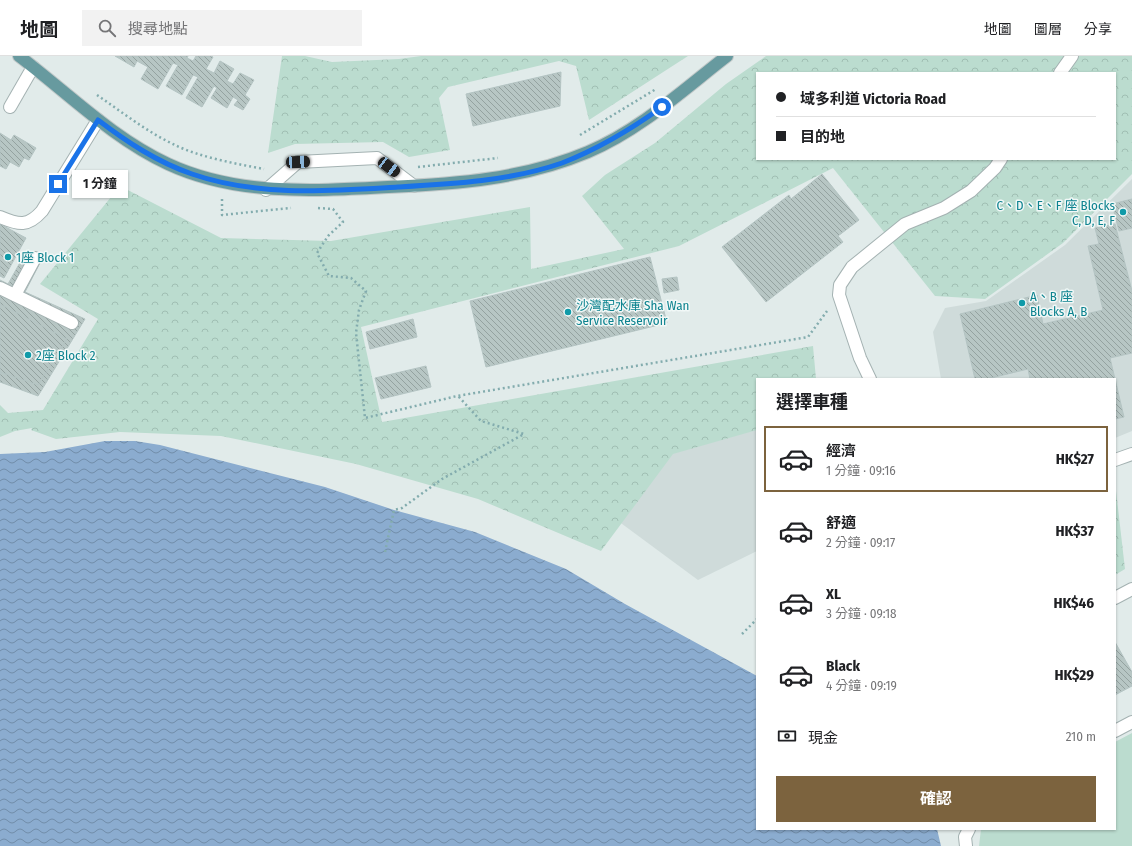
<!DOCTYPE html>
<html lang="zh-TW">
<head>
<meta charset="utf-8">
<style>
  :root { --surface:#fff; --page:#f2f2f2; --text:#202124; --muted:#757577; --line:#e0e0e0; --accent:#7c633e }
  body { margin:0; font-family:"Fira Sans Condensed","Noto Sans TC",sans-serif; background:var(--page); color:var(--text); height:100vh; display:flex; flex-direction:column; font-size:15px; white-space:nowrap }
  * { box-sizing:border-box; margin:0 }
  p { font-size:13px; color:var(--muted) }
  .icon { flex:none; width:22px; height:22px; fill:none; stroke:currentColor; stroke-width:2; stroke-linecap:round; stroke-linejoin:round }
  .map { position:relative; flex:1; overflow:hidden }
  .drawer { position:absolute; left:756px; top:322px; width:360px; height:452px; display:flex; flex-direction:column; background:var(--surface); border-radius:0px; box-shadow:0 1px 3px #0004 }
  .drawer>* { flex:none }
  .guide { position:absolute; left:756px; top:16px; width:360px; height:88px; border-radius:0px; box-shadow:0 1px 3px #0004; display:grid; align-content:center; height:88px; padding:0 20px; background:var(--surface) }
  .end { position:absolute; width:18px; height:18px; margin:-9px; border:5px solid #1a73e8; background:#fff; box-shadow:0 0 0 2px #fff }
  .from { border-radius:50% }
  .bubble { position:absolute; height:28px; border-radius:0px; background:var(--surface); box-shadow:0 1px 3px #0004; font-size:13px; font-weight:700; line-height:28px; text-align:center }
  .car { position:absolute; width:12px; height:24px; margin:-12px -6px; border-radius:5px; box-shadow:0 0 3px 1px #0007; background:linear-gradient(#222 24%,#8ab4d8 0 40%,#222 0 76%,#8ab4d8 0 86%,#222 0) }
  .guide b { display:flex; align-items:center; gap:14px; height:38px; font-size:15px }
  .guide b+b { border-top:1px solid var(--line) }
  .guide i { width:10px; height:10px; background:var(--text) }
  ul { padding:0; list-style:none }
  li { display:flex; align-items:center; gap:12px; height:66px; margin:0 8px 6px; padding:0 12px; border:2px solid transparent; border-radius:0px }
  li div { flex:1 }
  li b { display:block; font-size:15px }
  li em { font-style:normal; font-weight:700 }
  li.selected { border-color:var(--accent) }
  li>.icon { width:36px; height:36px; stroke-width:1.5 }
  h2 { padding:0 20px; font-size:18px; line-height:48px }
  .pay { display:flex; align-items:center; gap:10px; height:44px; padding:0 20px; font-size:15px }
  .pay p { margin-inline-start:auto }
  .action { display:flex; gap:8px; margin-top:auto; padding:8px 20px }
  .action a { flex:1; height:46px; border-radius:0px; background:var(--accent); color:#fff; font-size:16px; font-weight:700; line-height:46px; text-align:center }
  header { display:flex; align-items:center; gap:24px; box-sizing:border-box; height:56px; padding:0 20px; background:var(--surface); border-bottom:1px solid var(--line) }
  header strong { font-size:19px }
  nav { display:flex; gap:22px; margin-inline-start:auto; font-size:14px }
  .search { width:280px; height:36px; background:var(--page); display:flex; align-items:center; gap:10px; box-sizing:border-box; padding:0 14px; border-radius:0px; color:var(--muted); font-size:15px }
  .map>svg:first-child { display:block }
</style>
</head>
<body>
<header>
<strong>地圖</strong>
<div class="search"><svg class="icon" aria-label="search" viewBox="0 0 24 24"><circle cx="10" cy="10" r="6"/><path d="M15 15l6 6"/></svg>搜尋地點</div>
<nav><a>地圖</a><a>圖層</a><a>分享</a></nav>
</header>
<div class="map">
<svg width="1132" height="790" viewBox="0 0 1132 790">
  <defs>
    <pattern id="forest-crowns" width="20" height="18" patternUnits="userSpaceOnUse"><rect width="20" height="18" fill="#bbdccf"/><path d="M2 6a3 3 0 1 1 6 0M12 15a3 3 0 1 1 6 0" fill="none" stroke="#a0beb3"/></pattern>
    <pattern id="water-waves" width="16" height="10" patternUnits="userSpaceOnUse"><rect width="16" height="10" fill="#8baccf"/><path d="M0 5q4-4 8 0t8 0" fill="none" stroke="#718da9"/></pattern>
    <pattern id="building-back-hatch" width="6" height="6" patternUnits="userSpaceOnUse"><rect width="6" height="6" fill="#b7c6c4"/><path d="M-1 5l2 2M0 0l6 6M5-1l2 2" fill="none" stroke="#94a2a0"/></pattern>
  </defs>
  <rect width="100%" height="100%" fill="#e1ebea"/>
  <g fill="#cfdbda">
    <polygon points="1132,123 1132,375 1115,382 1115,323 941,323 933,276 945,252 986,245 1065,189"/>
    <polygon points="757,346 757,495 698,524 587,442"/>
  </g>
  <polygon fill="#bbdccf" points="1132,677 1132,790 979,790 981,773 1115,773 1115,686"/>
  <g fill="url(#forest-crowns)" fill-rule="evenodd">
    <polygon points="282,0 305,0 332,6 399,3 421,0 688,0 589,64 576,10 559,5 448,31 439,42 450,94 409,101 383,86 295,88 268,97"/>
    <path d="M 766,0 L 1132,0 L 1132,118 L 1063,187 L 985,243 L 935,240 L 833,112 L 679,190 L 361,271 L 382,366 L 813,290 L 816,323 L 757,323 L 757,374 L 673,398 L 601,495 L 478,443 L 356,408 L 221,380 L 120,376 L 56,383 L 31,374 L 32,372 L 15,375 L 0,381 L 0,349 L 8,357 L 43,354 L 98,263 L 40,228 L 120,130 L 221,182 L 331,185 L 530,151 L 531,213 L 624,193 L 582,140 L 605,119 L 655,87 L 726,28 ZM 757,17 L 1115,17 L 1115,103 L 757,103 Z"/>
    <polygon points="1115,426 1125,513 1115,519"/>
  </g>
  <polygon fill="url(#water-waves)" points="105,385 135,385 160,389 325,431 394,454 475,476 566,513 625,548 757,620 757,773 937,773 941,790 0,790 0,398 45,396"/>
  <g fill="url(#building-back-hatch)" stroke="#b4c4c3">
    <polygon points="115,0 188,0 187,2 193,5 196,0 211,0 213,1 206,13 214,17 220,5 234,13 227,25 233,28 240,17 254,24 245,39 250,43 243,54 234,49 238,44 233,41 227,52 211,42 217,32 214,30 202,51 186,42 198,21 193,19 182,39 166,30 178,9 173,7 158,33 141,23 148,11 137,5 134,11"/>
    <polygon points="561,16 560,50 473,70 466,38"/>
    <polygon points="0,77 11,84 14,79 36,92 29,104 24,102 19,111 10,106 6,113 0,110"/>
    <polygon points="822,118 859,164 838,180 843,186 766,246 722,191 789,139 791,143"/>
    <polygon points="1132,143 1132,172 1119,175 1112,148"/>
    <polygon points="0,168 26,182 4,222 0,220"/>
    <polygon points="1115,168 1132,235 1132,297 1110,302 1115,323 1030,323 1028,313 987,323 975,323 960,258 1037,239 1043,268 1103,254 1088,190 1099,188 1095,172"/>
    <polygon points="27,194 42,203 25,236 85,263 38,340 0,326 0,224 8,228"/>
    <polygon points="650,201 667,267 486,311 470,245"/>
    <polygon points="677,221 679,234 664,237 662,223"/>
    <polygon points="0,248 67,283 38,329 0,316"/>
    <polygon points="413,263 417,281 370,293 366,276"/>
    <polygon points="426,310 431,331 381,343 375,322"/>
    <polygon points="1115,323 1124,361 1115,363"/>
    <polygon points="1115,586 1132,616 1132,630 1115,639"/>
  </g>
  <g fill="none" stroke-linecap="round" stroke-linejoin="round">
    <g stroke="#a4b2b2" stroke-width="14">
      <g id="minor">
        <polyline points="1060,17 1072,0"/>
        <polyline points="10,51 33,11"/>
        <polyline points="266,134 298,106 377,102 414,130"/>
        <path d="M 0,161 C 19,169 28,171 42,155 L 98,64"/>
        <polyline points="0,232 72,267"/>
        <polyline points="15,239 35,202"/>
        <polyline points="870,323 860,302 839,239 840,229 852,211 905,168 944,152 971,135 995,112 1001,103"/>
        <polyline points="1115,404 1132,398"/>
        <polyline points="1115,542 1132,533"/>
        <polyline points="1115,675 1132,666"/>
        <polyline points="966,790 965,781 969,773"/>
      </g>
    </g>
    <g stroke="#c1c8c8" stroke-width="14">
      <path id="major" d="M 19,0 C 68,37 112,82 168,108 C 237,140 314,135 388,131 C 457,128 524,123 588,96 C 640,74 683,34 727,0"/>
    </g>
    <g stroke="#83acae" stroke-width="2.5" stroke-dasharray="2 3" stroke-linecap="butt">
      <path d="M 97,39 C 122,56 147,76 175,89 C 199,101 237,108 264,113"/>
      <polyline points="580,79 656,33"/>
      <polyline points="418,111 498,102"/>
      <polyline points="222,143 222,159 291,152"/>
      <polyline points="318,152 333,153 343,166 328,180 317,197 329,220 351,222 366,235 359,254 356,277 365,362 457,340 808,281 827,255"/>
      <polyline points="385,496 394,454 402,452 442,423 524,378 481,365 458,340"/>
      <polyline points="742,578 757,563"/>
    </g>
    <use href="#minor" stroke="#fff" stroke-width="12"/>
    <use href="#major" stroke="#679a9f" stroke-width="12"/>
  </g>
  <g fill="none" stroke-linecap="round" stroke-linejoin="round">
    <path stroke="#1a73e8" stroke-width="5" d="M 58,128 L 98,64 C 127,86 157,106 192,118 C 258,141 330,135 398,131 C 453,128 510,125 562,107 C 598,93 630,74 662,51"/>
  </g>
  <g fill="#0f9aa8" stroke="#f1f8f7" stroke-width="1.5">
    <circle cx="1123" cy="156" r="4"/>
    <circle cx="8" cy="201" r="4"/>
    <circle cx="1022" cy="247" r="4"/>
    <circle cx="568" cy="256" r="4"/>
    <circle cx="28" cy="299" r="4"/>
  </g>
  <g text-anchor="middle" stroke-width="3" stroke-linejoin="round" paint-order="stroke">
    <g font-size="13" fill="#0d838f" stroke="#f1f8f7" text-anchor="start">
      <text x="1115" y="154" text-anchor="end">C、D、E、F 座 Blocks<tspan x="1115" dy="15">C, D, E, F</tspan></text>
      <text x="16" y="206">1座 Block 1</text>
      <text x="1030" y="245">A、B 座<tspan x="1030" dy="15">Blocks A, B</tspan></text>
      <text x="576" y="254">沙灣配水庫 Sha Wan<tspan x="576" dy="15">Service Reservoir</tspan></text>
      <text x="36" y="304">2座 Block 2</text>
    </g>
  </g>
</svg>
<i class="end from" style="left:662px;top:51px"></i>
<i class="end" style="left:58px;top:128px"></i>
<div class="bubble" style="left:72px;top:114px;width:56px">1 分鐘</div>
<i class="car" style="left:298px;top:106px;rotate:87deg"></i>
<i class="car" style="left:389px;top:111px;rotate:127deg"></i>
<div class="guide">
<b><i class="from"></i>域多利道 Victoria Road</b>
<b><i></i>目的地</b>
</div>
<section class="drawer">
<h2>選擇車種</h2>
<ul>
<li class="selected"><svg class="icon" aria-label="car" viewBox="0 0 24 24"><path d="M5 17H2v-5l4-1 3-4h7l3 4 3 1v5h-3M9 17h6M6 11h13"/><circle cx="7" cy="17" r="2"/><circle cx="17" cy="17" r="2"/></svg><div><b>經濟</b><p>1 分鐘 · 09:16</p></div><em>HK$27</em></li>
<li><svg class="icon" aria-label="car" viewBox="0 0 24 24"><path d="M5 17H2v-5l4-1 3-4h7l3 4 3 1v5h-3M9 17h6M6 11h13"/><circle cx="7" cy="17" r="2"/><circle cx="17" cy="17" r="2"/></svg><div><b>舒適</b><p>2 分鐘 · 09:17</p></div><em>HK$37</em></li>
<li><svg class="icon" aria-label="car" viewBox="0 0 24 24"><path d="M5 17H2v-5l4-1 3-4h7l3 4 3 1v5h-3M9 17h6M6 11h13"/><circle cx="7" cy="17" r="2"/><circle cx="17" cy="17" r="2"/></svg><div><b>XL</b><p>3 分鐘 · 09:18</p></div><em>HK$46</em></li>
<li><svg class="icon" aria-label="car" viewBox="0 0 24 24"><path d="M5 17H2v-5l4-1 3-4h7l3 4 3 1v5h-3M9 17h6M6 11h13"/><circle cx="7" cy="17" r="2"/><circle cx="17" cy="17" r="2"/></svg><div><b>Black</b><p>4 分鐘 · 09:19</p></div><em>HK$29</em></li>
</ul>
<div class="pay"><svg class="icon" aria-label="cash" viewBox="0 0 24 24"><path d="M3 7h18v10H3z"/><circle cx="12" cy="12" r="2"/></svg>現金<p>210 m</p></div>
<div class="action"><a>確認</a></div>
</section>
</div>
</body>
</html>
